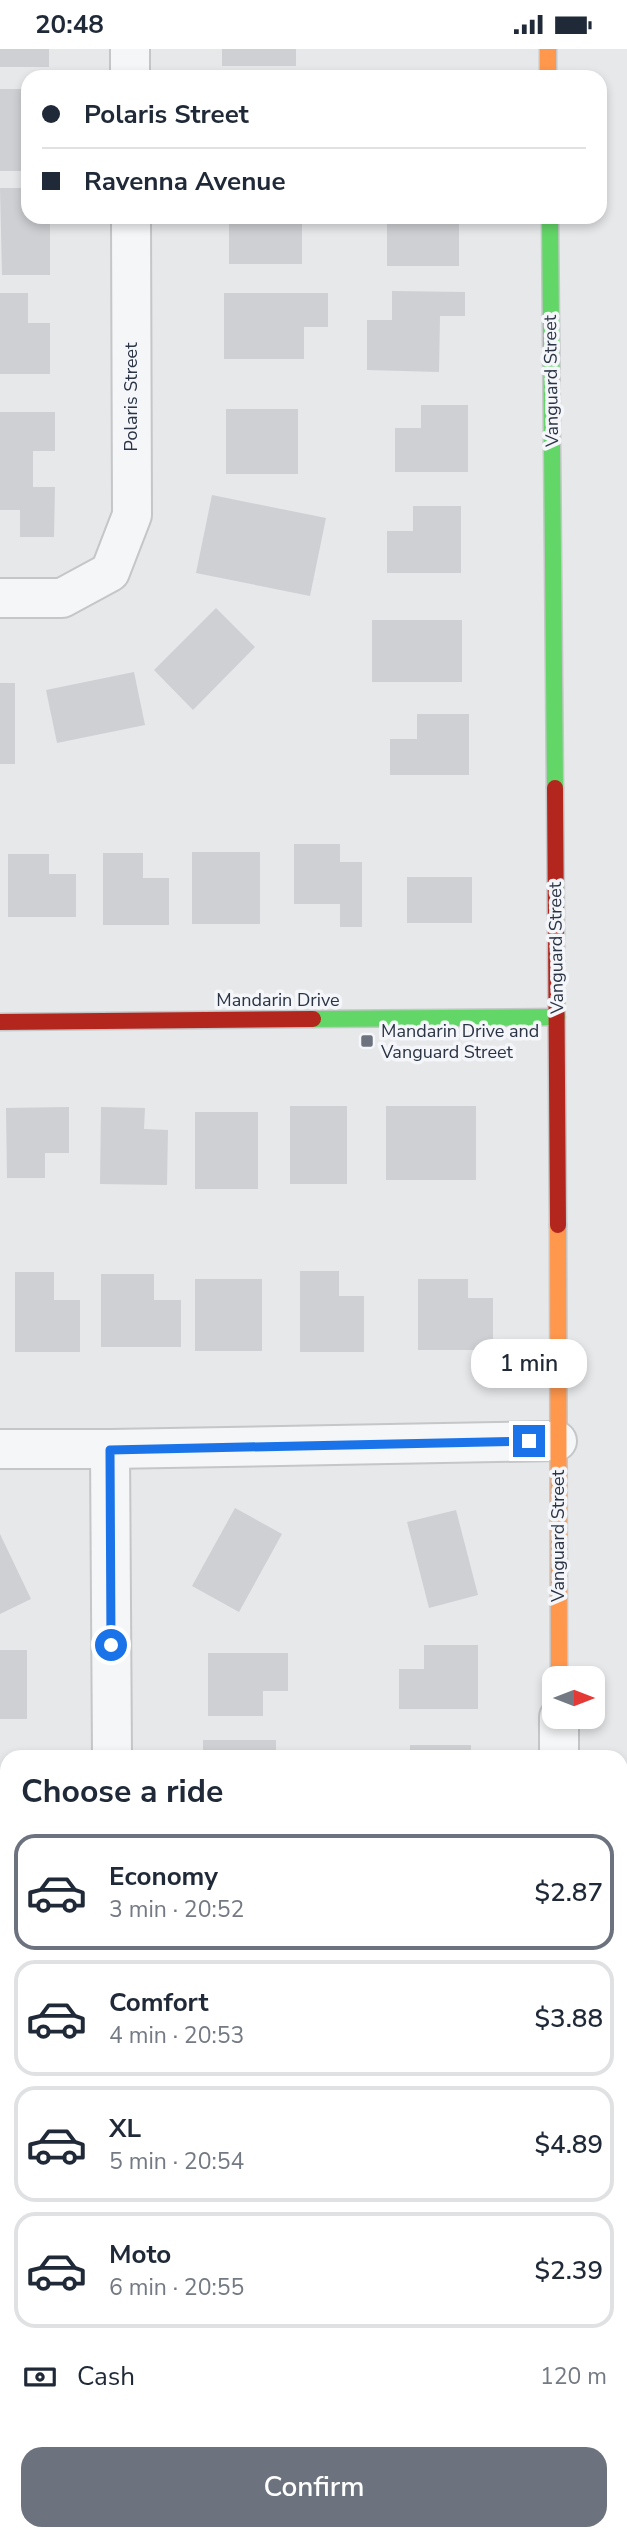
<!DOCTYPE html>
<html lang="en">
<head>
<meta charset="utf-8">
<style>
  :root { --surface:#fff; --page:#f2f2f3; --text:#1f2937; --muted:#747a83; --line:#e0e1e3; --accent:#6c737f }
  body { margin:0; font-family:"Nunito Sans",sans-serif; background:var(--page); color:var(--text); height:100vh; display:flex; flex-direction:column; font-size:26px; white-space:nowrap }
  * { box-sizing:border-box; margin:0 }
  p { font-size:23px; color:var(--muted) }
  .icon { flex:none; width:38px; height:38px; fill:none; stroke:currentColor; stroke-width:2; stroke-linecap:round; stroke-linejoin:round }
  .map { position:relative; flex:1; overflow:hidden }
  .side { position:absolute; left:0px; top:1701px; width:628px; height:791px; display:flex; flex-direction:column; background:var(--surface); border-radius:21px 21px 0 0; box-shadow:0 4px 10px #0003 }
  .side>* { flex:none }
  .top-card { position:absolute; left:21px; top:21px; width:586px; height:154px; border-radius:21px; box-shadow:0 4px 10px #0003; display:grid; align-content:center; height:154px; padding:0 21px; background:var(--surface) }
  .needle { width:46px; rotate:90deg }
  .fabs { position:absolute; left:542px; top:1617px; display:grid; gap:14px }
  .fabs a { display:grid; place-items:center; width:63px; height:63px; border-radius:14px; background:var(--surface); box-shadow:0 4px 10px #0003; font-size:35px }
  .end { position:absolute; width:32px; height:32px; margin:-16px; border:9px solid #1a73e8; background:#fff; box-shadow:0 0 0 4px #fff }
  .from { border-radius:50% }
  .bubble { position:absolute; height:49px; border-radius:21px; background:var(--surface); box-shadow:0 4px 10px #0003; font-size:23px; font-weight:600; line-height:49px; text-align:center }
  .top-card b { display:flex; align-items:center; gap:24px; height:66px; font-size:26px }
  .top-card b+b { border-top:2px solid var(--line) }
  .top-card i { width:18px; height:18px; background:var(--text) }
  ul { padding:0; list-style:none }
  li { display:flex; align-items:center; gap:21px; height:116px; margin:0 14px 10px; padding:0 7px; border:4px solid var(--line); border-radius:21px }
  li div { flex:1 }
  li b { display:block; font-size:26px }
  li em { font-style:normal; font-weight:600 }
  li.active { border-color:var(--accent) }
  li>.icon { width:63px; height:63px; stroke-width:1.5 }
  h2 { padding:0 21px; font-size:32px; line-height:84px }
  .pay { display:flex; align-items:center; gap:18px; height:77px; padding:0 21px; font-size:26px }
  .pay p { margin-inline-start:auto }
  .cta { display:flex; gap:14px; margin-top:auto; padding:14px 21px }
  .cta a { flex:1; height:80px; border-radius:21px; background:var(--accent); color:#fff; font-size:28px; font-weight:600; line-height:80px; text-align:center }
  .status { display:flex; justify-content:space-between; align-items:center; height:49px; padding:0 35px; background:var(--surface); direction:ltr }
  .status svg { height:19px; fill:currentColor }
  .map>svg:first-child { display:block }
</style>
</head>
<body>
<div class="status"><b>20:48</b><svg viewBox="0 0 49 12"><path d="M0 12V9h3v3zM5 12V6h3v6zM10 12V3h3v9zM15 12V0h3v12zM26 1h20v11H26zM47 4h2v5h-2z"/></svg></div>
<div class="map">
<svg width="627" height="2492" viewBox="0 0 627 2492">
  <rect width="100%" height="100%" fill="#e6e8ea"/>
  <g fill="#ced0d3">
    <rect x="0" y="0" width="49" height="18"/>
    <rect x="222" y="0" width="74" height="17"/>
    <polygon points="0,40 24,40 24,68 28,68 28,122 0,122"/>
    <polygon points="0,139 28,139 28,168 50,168 50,226 2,226"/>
    <rect x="229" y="168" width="73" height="47"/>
    <polygon points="410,168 459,168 459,217 387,217 387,174 410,174"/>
    <polygon points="392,242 465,243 465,267 440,267 439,323 367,321 367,271 392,271"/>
    <polygon points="0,244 28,244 28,274 50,274 50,325 0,325"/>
    <polygon points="224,244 328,244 328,278 304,278 304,310 224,310"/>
    <polygon points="421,356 468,356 468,423 395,423 395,379 421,379"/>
    <rect x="226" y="360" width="72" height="65"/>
    <polygon points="0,363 55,363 55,402 33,402 33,438 55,438 54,488 20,488 20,461 0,461"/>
    <polygon points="212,446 326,469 310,547 196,524"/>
    <polygon points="413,457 461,457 461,524 387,524 387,482 413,482"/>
    <polygon points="216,559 255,598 193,661 154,621"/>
    <rect x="372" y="571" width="90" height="62"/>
    <polygon points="134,623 145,676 57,694 46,641"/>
    <rect x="0" y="634" width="15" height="81"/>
    <polygon points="417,665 469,665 469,726 390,726 390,690 417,690"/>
    <polygon points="294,795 340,795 340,813 362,813 362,878 340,878 340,855 294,855"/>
    <rect x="192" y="803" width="68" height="72"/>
    <polygon points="103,804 143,804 143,829 169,829 169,876 103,876"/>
    <polygon points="8,805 49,805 49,825 76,825 76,868 8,868"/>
    <rect x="407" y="828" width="65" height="46"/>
    <rect x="290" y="1057" width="57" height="78"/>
    <rect x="386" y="1057" width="90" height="74"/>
    <polygon points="69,1058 69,1104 45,1104 45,1129 7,1129 6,1059"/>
    <polygon points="101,1058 145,1059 144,1080 168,1081 167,1136 100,1135"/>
    <rect x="195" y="1063" width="63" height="77"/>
    <polygon points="300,1222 339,1222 339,1247 364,1247 364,1303 300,1303"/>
    <polygon points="15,1223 54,1223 54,1251 80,1251 80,1303 15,1303"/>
    <polygon points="101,1225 154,1225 154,1251 181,1251 181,1298 101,1298"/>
    <rect x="195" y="1230" width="67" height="72"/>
    <polygon points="418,1230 468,1230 468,1249 493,1249 493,1301 418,1301"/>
    <polygon points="235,1459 282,1485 239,1563 192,1537"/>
    <polygon points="456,1461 478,1546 429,1559 407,1473"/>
    <polygon points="0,1485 31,1550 0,1565"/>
    <polygon points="424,1596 478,1596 478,1660 399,1660 399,1620 424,1620"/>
    <rect x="0" y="1601" width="27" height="69"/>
    <polygon points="208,1604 288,1604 288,1642 263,1642 263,1667 208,1667"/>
    <rect x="203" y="1691" width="73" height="17"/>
    <rect x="410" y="1696" width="61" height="12"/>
    <rect x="0" y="1744" width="7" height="24"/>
    <rect x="0" y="1797" width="7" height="65"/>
    <rect x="0" y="1882" width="7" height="72"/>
    <rect x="0" y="1980" width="7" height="65"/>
    <rect x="0" y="2073" width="7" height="76"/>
    <rect x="0" y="2179" width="7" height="66"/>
    <polygon points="0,2272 7,2272 6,2342 0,2342"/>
    <rect x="0" y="2365" width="7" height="85"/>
    <polygon points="0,2469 7,2469 7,2485 28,2485 28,2492 0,2492"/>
    <rect x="212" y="2485" width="76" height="7"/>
    <rect x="394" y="2485" width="84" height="7"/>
  </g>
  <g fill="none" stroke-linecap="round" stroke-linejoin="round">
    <g stroke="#c4c6c8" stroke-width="42">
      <g id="street">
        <polyline points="130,0 130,28"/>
        <polyline points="0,549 62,549 110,523 132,466 131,168"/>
        <polyline points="0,1400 110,1400 557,1392"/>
        <polyline points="110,1400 112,1708"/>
        <polyline points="559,1668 559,1708"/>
        <polyline points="117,2485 117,2492"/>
        <polyline points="564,2485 564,2492"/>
      </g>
    </g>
    <g stroke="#c4c6c8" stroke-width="19">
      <g id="fast">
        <polyline points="550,168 555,739"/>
        <polyline points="313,970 557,968"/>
      </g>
    </g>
    <g stroke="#c4c6c8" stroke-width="19">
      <g id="slow">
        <polyline points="548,0 548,28"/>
        <polyline points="558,1176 559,1629"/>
      </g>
    </g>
    <g stroke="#c4c6c8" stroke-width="19">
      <g id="jam">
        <polyline points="555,739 558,1176"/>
        <polyline points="0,973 313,970"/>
      </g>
    </g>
    <use href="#street" stroke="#f5f6f7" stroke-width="38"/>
    <use href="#fast" stroke="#63d668" stroke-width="16"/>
    <use href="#slow" stroke="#ff974d" stroke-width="16"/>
    <use href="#jam" stroke="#b3261e" stroke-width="16"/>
  </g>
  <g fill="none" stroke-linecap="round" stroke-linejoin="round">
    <polyline stroke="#1a73e8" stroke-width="9" points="111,1596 110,1401 529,1392"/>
  </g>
  <rect fill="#6c737f" stroke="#f4f6f9" stroke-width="2.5" x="360" y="985" width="14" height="14" rx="3.5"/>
  <g text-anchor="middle" stroke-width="7" stroke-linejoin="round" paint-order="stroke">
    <g font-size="18" fill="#2b3445" stroke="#f4f6f9">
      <text transform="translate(551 332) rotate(-91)" y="6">Vanguard Street</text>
      <text transform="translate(131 348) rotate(-90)" y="6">Polaris Street</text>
      <text transform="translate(556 899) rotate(-91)" y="6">Vanguard Street</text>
      <text x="278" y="957">Mandarin Drive</text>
      <text transform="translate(558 1487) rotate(-90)" y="6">Vanguard Street</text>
    </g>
    <g font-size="18" fill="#2b3445" stroke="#f4f6f9" text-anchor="start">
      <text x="381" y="988">Mandarin Drive and<tspan x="381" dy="21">Vanguard Street</tspan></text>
    </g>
  </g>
</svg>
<div class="fabs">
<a><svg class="needle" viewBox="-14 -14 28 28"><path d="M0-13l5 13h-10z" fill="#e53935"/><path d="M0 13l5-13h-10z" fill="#747a83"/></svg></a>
</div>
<i class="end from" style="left:111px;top:1596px"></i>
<i class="end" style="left:529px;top:1392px"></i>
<div class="bubble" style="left:471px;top:1290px;width:116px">1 min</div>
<div class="top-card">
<b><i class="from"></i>Polaris Street</b>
<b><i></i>Ravenna Avenue</b>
</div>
<section class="side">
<h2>Choose a ride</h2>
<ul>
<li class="active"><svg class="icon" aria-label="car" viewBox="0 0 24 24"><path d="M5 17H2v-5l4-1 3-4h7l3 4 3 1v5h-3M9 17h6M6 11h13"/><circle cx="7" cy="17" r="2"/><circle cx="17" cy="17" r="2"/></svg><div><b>Economy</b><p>3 min · 20:52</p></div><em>$2.87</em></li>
<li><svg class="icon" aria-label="car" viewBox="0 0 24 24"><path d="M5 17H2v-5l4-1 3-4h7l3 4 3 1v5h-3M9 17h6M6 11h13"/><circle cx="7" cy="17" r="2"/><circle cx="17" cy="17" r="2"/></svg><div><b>Comfort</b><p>4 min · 20:53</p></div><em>$3.88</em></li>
<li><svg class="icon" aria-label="car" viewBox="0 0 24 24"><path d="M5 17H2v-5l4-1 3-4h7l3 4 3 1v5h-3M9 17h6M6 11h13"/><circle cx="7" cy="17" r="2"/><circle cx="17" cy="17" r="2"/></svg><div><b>XL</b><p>5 min · 20:54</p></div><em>$4.89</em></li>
<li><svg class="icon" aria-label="car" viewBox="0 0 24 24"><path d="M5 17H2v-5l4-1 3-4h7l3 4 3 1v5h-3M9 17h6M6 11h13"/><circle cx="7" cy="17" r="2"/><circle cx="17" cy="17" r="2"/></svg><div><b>Moto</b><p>6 min · 20:55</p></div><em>$2.39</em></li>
</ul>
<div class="pay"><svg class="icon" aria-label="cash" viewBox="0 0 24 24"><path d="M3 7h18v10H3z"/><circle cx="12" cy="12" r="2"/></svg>Cash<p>120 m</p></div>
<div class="cta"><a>Confirm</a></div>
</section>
</div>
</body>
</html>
